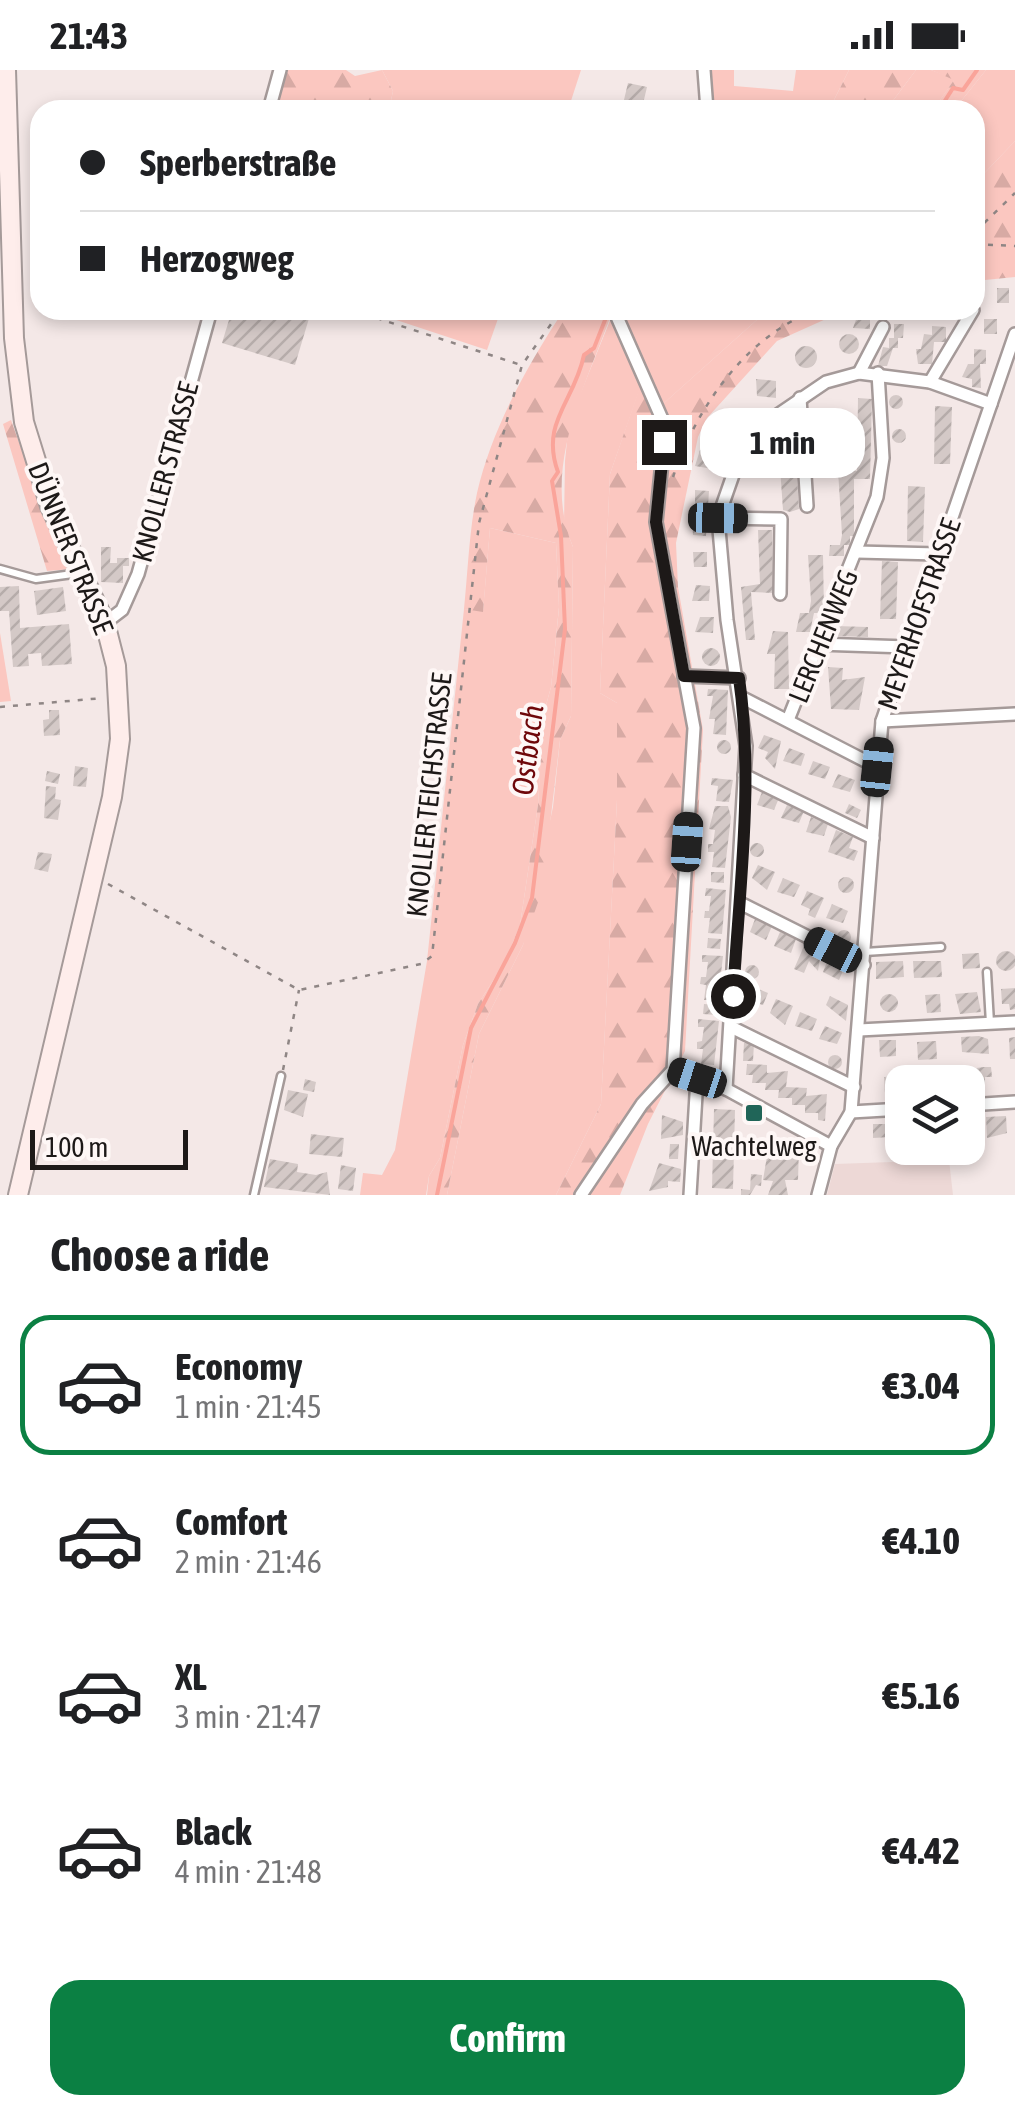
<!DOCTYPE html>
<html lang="en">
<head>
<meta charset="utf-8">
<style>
  :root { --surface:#fff; --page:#f6f6f6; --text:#202124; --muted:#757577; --line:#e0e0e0; --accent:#0b8043 }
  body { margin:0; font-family:"Asap Condensed",sans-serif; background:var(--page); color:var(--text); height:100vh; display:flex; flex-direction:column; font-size:38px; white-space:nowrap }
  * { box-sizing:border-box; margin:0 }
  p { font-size:32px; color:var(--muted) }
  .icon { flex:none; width:55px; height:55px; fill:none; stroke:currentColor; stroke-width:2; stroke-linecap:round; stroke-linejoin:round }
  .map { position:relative; height:1125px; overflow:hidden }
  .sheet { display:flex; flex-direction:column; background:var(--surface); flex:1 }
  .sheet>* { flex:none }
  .banner { position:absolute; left:30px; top:30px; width:955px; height:220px; border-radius:30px; box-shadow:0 5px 15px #0003; display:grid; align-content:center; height:220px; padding:0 50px; background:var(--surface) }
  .controls { position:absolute; left:885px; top:995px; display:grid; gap:20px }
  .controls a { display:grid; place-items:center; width:100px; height:100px; border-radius:20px; background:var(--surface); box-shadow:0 5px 15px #0003; font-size:50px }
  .scale { position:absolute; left:30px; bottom:25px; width:158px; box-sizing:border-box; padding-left:10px; border:5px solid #1d1918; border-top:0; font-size:28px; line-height:35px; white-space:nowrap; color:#1d1918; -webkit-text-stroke:8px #fef7f6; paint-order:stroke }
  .end { position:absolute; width:45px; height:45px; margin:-22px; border:12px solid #1d1918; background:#fff; box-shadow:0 0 0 5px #fff }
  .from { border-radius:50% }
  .bubble { position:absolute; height:70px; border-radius:30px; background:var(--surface); box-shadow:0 5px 15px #0003; font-size:32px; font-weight:700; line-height:70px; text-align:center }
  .car { position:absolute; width:30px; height:60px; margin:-30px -15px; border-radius:12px; box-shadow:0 0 8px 2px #0007; background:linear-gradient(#222 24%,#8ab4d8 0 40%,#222 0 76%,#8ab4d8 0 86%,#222 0) }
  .banner b { display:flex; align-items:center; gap:35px; height:95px; font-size:38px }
  .banner b+b { border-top:2px solid var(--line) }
  .banner i { width:25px; height:25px; background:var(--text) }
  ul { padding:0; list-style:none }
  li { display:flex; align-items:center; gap:30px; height:140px; margin:0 20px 15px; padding:0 30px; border:5px solid transparent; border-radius:30px }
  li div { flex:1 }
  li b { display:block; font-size:38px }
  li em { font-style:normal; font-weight:700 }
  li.current { border-color:var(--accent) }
  li>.icon { width:90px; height:90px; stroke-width:1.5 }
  h2 { padding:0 50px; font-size:45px; line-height:120px }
  .cta { display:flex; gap:20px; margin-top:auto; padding:20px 50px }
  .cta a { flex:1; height:115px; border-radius:30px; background:var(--accent); color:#fff; font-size:40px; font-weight:700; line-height:115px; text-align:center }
  .status { display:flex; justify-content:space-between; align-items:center; height:70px; padding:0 50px; background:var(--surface); direction:ltr }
  .status svg { height:28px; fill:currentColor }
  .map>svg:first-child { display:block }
</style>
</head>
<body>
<div class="status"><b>21:43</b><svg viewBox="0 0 49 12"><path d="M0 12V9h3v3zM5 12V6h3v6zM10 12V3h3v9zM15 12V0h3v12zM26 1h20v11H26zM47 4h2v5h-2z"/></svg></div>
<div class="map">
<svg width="1015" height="1125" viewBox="0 0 1015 1125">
  <defs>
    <pattern id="forest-firs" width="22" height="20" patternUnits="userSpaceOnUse" patternTransform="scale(2.5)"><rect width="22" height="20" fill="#fbc7c0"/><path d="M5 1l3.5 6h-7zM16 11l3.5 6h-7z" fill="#d7aaa4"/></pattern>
    <pattern id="building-hatch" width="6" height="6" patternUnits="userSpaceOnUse" patternTransform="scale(2.5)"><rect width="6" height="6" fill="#d4c9c7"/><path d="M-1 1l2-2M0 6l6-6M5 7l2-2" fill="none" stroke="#b6acaa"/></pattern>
  </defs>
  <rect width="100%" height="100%" fill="#f4e8e7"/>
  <polygon fill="#edd8d6" points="949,1090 953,1125 827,1125 835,1094"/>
  <g fill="#fbc7c0">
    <polygon points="382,0 581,0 568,40 389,40 393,21"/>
    <polygon points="708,0 734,0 734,16 793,21 796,0 849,0 829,40 712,40"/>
    <polygon points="916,0 931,0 955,9 933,40 886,40"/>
    <polygon points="986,0 1015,0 1015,71 975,113 975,40 954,40"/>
    <polygon points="366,240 501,240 487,280"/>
    <polygon points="621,240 768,240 663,334 646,301 610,404 600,623 617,633 617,730 601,1034 556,1125 447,1125 479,964 523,875 553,737 560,670 571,646 573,477 564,454 565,391 569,352 611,248"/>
    <polygon points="490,458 556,473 559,537 551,617 543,646 538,735 520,855 505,892 478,934 463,975 440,1088 429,1106 426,1125 360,1125 363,1103 382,1105 395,1080 427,891 464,539 483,541"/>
    <polygon points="0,563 11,631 0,632"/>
  </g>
  <g fill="url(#forest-firs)">
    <polygon points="284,0 346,0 355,6 382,0 393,21 389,40 273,40"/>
    <polygon points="849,0 916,0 886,40 829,40"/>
    <polygon points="931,0 986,0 954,40 933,40 954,10"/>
    <polygon points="1015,71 1015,207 975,211 975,113"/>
    <path d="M 564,240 L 621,240 L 610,248 C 584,319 541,401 573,477 L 571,646 L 560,670 L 542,821 L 523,875 L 479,964 L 447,1125 L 427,1125 L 429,1106 L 440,1088 L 463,975 L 478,934 L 505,892 L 520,855 L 538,735 L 543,646 L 551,617 L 559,538 L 556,473 L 490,458 L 483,542 L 464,539 C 468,501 469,461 477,423 C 492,358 528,294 564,240 Z"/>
    <polygon points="768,240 846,240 777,271 707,348 698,367 676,473 678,517 703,660 685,981 648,1054 620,1125 556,1125 601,1034 617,730 617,633 600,623 610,404 646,299 664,333"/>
    <polygon points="11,350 44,443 71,499 47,501 3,354"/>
  </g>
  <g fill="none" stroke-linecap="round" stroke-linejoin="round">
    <g stroke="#faa49a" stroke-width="4">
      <polyline points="939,40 953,18 963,20 977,0"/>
      <path d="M 437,1125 L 471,958 L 515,873 L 532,828 L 565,559 L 561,466 L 552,411 L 558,402 C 540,352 574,333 584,285 L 594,278 L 609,240"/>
    </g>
  </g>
  <g fill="url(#building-hatch)">
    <polygon points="628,13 647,17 642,38 623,34"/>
    <polygon points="649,34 695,35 695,40 649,40"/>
    <rect x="997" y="218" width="12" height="15"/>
    <polygon points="232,240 293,240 310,245 295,295 222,273"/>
    <polygon points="941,240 958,240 958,247 941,246"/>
    <polygon points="858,244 870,244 870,259 853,258"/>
    <rect x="984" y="249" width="13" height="15"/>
    <polygon points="894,254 904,254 903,268 898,268 898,278 893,278 887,296 878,296 883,277 889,278 889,268 894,268"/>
    <polygon points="932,256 946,257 946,272 934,272 932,294 918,294 916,279 921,279 924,264 932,265"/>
    <circle cx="849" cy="274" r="10"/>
    <circle cx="806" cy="287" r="11"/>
    <polygon points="974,279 986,280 986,294 980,294 981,318 972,317 972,309 962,307 968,294 974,294"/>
    <polygon points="756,309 776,311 776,328 757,326"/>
    <circle cx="896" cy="332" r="7"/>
    <polygon points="858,328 872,329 870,409 854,409 854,466 850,466 850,475 844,475 844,486 829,486 830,475 840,475 842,465 838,400 857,401"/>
    <polygon points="935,336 952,337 950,394 934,394"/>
    <polygon points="724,345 745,347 744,364 735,363 735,370 713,370 713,359 723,359"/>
    <polygon points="812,352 821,352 823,390 814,391"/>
    <circle cx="899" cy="366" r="7"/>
    <polygon points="783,364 792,364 796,392 799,439 790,442 783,440 778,369"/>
    <polygon points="700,380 721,383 719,400 695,396"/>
    <polygon points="908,416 925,417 923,472 907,471"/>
    <polygon points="695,420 709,421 708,436 695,436"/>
    <polygon points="692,450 707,451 706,466 693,465"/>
    <polygon points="758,460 772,460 773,523 751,522 755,570 746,570 741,517 760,514"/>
    <polygon points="101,477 111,477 110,493 117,493 117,488 129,488 129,496 123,496 123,513 101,512"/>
    <polygon points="693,482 707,482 707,497 694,497"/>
    <polygon points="808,485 823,485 824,543 814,543 810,562 796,562 800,543 809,543 811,531"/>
    <polygon points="882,491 898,492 896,549 880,549"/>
    <polygon points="696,515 710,516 709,531 692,531"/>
    <polygon points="19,516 20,558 69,554 72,594 42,596 41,583 28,584 29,596 13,597 9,541 0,541 0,517"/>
    <polygon points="63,517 66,541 37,545 34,521"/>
    <polygon points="700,547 714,547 713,563 695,562"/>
    <polygon points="835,556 868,557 868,567 835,566"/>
    <polygon points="773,561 788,562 789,619 774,619 775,584 767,584"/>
    <circle cx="711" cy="587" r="9"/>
    <polygon points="828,597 843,598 842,610 865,607 859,640 831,639"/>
    <polygon points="708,619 728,620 726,665 713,664 715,649 709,649 713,626 707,626"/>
    <polygon points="49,640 59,640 60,665 44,666 43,650 49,649"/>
    <polygon points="764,665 781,671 775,699 765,688 768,682 758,678"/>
    <circle cx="724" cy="677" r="7"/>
    <polygon points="789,678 805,684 801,696 783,691"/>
    <polygon points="813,691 830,697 825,709 808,704"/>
    <polygon points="75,696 88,698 86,717 73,716"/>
    <polygon points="47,701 60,704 58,714 45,711"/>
    <polygon points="838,704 855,710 850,722 832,717"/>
    <polygon points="712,708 733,710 729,732 716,731 718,716 711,715"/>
    <polygon points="46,716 56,717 55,729 61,730 58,750 44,748"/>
    <polygon points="762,722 779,728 774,740 757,735"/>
    <polygon points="849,734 861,740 857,748 845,743"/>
    <polygon points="787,735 804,741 799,753 781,748"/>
    <polygon points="715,736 728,736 731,747 725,798 712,797 714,782 708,782 708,774 713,774 715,760 709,759"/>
    <polygon points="811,747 828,754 824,766 806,762"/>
    <polygon points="836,760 853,767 849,778 858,781 854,791 828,782"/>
    <circle cx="757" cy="780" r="7"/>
    <polygon points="38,782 52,784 48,802 34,799"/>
    <polygon points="758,795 775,802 767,820 752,808"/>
    <polygon points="711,802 724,802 724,813 711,812"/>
    <circle cx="846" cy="815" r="8"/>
    <polygon points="783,808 800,815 794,827 777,822"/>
    <polygon points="706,818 726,820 722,864 708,863 710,848 704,848 705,841 709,841 711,826 705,826"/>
    <polygon points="807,821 824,828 815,848 808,845 810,839 801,835"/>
    <polygon points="832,834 848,841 843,853 826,848"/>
    <polygon points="755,849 772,856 766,870 750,862"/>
    <circle cx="844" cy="867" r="7"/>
    <polygon points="780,862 796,869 791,883 774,876"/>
    <polygon points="708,868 721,869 720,879 707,878"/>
    <polygon points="804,876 821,882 818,901 809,891 804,903 794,899"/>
    <circle cx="1006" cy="891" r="10"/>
    <polygon points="979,883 980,898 963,899 962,884"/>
    <polygon points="702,885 723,886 718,930 704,930 706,915 700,914 701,907 706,907 708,892 702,892"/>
    <polygon points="828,889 845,896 839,910 823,902"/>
    <polygon points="903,891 904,907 876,909 876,892"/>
    <polygon points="913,891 941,891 942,907 914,908"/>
    <circle cx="752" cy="902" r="7"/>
    <polygon points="751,916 768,923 763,935 746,930"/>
    <polygon points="1015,918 1015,939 1010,940 1009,934 1002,934 1001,919"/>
    <polygon points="977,922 981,942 960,944 955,924"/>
    <circle cx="889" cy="933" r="9"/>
    <polygon points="940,924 941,942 927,943 925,925"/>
    <polygon points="830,926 848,935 846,951 826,935"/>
    <polygon points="776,929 793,936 785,955 770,943"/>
    <polygon points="704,934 717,935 716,945 703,944"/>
    <polygon points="800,942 817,949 812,961 795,956"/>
    <polygon points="698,949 719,951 714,995 701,994 703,979 697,979 697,972 702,971 704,957 698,957"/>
    <polygon points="825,956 842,963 837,974 819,969"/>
    <polygon points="979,966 988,969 989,984 962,982 961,967"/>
    <polygon points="1015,967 1015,989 1010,989 1009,968"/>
    <polygon points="879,970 896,970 896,986 880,987"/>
    <polygon points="936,971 937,989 918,990 917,972"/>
    <polygon points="744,973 754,973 753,991 743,991"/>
    <circle cx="835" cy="992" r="7"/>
    <polygon points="747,994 767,995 767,1003 788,1001 786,1017 807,1018 806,1026 827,1024 825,1051 818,1050 818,1043 805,1043 805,1035 792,1035 792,1028 778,1028 779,1020 765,1020 766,1013 752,1013 753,1005 746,1005"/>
    <polygon points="950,996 951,1010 921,1012 921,1004 943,1004 943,997"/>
    <polygon points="984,997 991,997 992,1007 985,1007 985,1020 972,1021 971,1015 962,1012 962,1000"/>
    <polygon points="901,1006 902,1023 885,1023 884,1007"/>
    <polygon points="305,1009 316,1012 314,1022 303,1020"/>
    <polygon points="288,1020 308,1024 303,1047 284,1040"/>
    <polygon points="714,1039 735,1040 733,1119 712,1118"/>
    <polygon points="662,1045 683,1052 683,1065 661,1069"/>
    <polygon points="1006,1046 1007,1063 987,1068 986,1047"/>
    <polygon points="873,1054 889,1054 890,1067 873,1068"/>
    <polygon points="968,1056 974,1056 975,1070 968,1071"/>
    <polygon points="311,1064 344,1068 342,1087 309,1084"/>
    <polygon points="670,1074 679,1074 678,1089 669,1089"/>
    <polygon points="775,1075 799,1078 798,1110 785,1110 788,1125 768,1125 773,1111 763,1110 768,1080 775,1080"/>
    <polygon points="270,1089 298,1094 297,1102 316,1105 327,1102 330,1125 264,1117"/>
    <polygon points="659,1093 681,1099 680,1112 668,1111 668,1117 649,1121"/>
    <polygon points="341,1095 356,1098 353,1121 338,1119"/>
    <polygon points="751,1104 762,1105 761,1116 756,1115 750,1125 741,1125 741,1119 750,1120"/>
  </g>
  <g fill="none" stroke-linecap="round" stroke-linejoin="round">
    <g stroke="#a59a99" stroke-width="11">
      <g id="lane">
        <polyline points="0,499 36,509 80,503"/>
        <polyline points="865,882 941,877"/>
        <polyline points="987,902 990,953"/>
        <polyline points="254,1125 281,1006"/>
      </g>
    </g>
    <g stroke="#a59a99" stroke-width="16">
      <g id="street">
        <polyline points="704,0 707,40"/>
        <polyline points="269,40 280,0"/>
        <polyline points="859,303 883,257"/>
        <polyline points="930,312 973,240"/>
        <polyline points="800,328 807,436"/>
        <polyline points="718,448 781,449 780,524"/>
        <polyline points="857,482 938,484"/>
        <polyline points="105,553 122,540 138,504 211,240"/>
        <polyline points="818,574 907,577"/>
        <polyline points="684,606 739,608"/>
        <polyline points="741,627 877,697"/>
        <polyline points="788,650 877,427 883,388 878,303"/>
        <polyline points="882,651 1015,644"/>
        <polyline points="744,705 873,768"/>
        <polyline points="738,832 864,895"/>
        <polyline points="731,957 854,1017"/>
        <polyline points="859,960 1015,952"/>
        <polyline points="673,1000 726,1019 831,1076"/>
        <polyline points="726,1019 746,676 727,550 718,448 734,402 776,346 826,312 859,303 930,312 991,334"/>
        <polyline points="968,1035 1015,1032"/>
        <polyline points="851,1042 902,1039"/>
        <polyline points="581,1125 642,1034 673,1000 694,658 656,452 664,372 662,349 614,240"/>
        <polyline points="690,1125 697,1008"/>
        <polyline points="818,1125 831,1076 851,1042 882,651 1015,264"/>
      </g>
    </g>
    <g stroke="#a59a99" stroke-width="22">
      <polyline id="secondary" points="6,0 14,268 24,352 50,436 105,553 116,596 120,669 112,727 18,1125"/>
    </g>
    <g stroke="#8f8685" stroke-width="2.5" stroke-dasharray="5 8" stroke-linecap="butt">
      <polyline points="975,162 1015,123"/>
      <polyline points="975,174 1015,176"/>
      <polyline points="352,240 521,295"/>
      <path d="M 673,407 C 696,338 746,266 816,240"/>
      <polyline points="0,637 103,628"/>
      <polyline points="108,814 299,920 421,894 432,886 479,453 522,295 561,240"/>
      <polyline points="283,1000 299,920"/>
    </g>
    <use href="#lane" stroke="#fff" stroke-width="6"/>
    <use href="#street" stroke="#fff" stroke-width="11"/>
    <use href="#secondary" stroke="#feedeb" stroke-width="18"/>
  </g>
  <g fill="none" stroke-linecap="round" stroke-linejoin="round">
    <path stroke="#1d1918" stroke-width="12" d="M 664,372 L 656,452 L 684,606 L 739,608 C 754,712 739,821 733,926"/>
  </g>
  <rect fill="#206558" stroke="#fef7f6" stroke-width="4" x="744" y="1033" width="20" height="20" rx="5"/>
  <g text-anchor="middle" stroke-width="8" stroke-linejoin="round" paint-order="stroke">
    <g font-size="28" fill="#1d1918" stroke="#fef7f6">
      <text transform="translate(165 402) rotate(-75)" y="10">KNOLLER STRASSE</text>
      <text transform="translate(71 478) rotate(68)" y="10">DÜNNER STRASSE</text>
      <text transform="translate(919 544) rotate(-71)" y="10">MEYERHOFSTRASSE</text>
      <text transform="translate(823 566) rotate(-68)" y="10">LERCHENWEG</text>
      <text transform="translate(429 725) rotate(-84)" y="10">KNOLLER TEICHSTRASSE</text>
    </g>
    <g font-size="28" fill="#1d1918" stroke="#fef7f6">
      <text x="754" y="1086">Wachtelweg</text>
    </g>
    <g font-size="30" font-style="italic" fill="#6e070a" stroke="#fef7f6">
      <text transform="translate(528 680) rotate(-83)" y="10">Ostbach</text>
    </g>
  </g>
</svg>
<div class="controls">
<a><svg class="icon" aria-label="layers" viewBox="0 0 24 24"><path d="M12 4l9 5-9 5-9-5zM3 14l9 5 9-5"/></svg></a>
</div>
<div class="scale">100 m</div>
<i class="end from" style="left:733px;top:926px"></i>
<i class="end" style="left:664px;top:372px"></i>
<div class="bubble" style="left:700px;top:338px;width:165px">1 min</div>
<i class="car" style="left:718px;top:448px;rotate:91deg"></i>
<i class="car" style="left:877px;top:697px;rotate:6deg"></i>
<i class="car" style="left:687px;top:772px;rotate:4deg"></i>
<i class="car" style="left:833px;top:880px;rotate:297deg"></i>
<i class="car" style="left:697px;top:1008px;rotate:288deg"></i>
<div class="banner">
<b><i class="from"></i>Sperberstraße</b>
<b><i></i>Herzogweg</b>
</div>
</div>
<section class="sheet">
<h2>Choose a ride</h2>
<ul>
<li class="current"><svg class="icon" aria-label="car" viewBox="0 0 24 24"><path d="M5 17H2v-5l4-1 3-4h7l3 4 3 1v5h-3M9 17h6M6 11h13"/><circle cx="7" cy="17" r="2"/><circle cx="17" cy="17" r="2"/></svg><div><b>Economy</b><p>1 min · 21:45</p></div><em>€3.04</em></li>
<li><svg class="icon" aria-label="car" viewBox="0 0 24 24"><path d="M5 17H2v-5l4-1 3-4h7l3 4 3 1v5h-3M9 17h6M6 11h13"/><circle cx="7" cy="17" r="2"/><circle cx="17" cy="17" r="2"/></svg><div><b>Comfort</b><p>2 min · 21:46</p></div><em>€4.10</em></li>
<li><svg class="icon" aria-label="car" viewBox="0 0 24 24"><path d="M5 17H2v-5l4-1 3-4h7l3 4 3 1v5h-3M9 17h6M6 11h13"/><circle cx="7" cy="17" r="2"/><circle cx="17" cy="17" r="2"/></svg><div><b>XL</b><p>3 min · 21:47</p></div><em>€5.16</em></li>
<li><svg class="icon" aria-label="car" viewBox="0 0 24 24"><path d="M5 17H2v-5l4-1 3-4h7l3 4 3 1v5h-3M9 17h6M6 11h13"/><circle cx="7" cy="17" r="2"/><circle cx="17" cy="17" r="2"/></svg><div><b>Black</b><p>4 min · 21:48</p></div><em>€4.42</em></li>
</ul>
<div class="cta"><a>Confirm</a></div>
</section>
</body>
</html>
